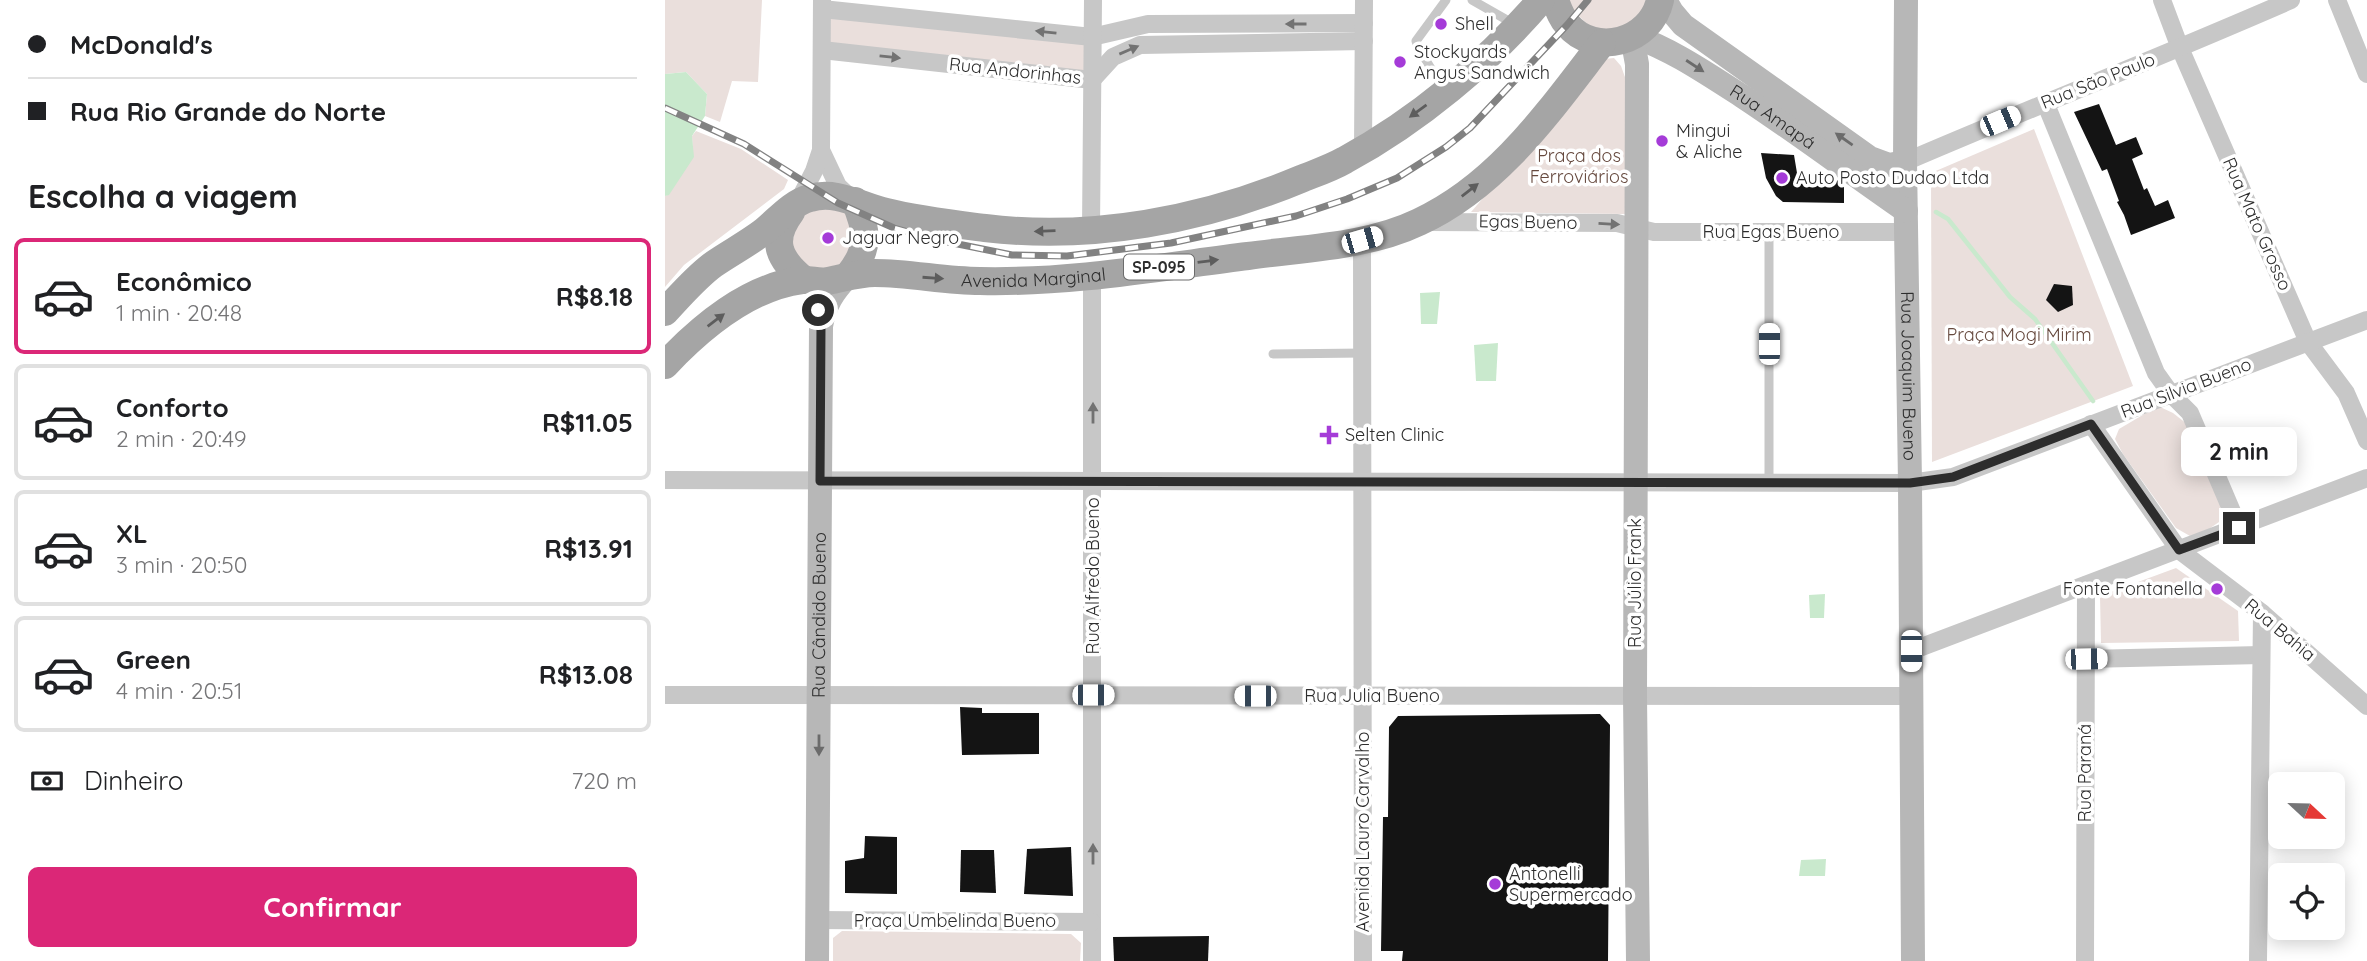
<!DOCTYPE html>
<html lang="pt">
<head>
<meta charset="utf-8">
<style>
  :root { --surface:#fff; --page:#f6f6f6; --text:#202124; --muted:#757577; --line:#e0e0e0; --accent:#db2777 }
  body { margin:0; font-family:Quicksand,sans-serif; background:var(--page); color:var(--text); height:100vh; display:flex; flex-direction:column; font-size:26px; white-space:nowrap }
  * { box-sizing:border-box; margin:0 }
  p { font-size:23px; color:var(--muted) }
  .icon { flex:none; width:38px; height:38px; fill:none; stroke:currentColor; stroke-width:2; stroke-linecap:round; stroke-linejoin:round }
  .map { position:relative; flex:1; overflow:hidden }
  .sheet { display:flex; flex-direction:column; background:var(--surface); width:665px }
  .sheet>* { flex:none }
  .guide { display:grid; align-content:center; height:154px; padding:0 28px; background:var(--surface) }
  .needle { width:46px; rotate:112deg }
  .buttons { position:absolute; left:1603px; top:772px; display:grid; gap:14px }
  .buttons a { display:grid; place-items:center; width:77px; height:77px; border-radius:10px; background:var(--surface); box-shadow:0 4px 18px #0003; font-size:35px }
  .end { position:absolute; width:32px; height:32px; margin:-16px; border:9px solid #2d2d2d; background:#fff; box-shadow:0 0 0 4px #fff }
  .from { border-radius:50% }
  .bubble { position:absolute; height:49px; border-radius:10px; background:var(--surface); box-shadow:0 4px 18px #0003; font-size:23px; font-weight:800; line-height:49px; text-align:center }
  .car { position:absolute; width:21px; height:42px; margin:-21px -10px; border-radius:9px; box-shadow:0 0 5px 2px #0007; background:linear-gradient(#fff 24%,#345 0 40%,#fff 0 76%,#345 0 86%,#fff 0) }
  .guide b { display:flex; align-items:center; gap:24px; height:66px; font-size:26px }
  .guide b+b { border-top:2px solid var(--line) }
  .guide i { width:18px; height:18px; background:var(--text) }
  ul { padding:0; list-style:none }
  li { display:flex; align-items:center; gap:21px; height:116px; margin:0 14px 10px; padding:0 14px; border:4px solid var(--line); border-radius:10px }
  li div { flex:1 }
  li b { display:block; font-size:26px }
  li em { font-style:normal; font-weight:800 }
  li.on { border-color:var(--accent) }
  li>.icon { width:63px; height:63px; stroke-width:1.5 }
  h2 { padding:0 28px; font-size:32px; line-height:84px }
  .pay { display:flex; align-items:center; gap:18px; height:77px; padding:0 28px; font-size:26px }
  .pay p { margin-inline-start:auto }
  .action { display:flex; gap:14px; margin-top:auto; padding:14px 28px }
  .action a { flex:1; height:80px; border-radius:10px; background:var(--accent); color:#fff; font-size:28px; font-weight:800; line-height:80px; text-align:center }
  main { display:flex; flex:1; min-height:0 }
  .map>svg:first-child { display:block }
</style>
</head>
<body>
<main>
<section class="sheet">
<div class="guide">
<b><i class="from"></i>McDonald's</b>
<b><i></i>Rua Rio Grande do Norte</b>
</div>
<h2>Escolha a viagem</h2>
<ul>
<li class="on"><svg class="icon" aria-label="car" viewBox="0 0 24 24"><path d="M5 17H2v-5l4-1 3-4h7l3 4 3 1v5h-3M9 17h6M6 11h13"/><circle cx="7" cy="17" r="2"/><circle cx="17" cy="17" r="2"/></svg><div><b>Econômico</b><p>1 min · 20:48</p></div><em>R$8.18</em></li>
<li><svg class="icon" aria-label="car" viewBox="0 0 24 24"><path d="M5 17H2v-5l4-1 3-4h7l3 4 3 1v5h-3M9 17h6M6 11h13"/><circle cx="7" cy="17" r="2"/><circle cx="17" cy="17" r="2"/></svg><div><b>Conforto</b><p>2 min · 20:49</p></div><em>R$11.05</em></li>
<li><svg class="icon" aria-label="car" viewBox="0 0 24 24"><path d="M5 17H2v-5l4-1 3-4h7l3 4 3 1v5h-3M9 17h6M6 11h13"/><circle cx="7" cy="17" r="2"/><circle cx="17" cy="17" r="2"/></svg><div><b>XL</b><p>3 min · 20:50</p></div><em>R$13.91</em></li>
<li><svg class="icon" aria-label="car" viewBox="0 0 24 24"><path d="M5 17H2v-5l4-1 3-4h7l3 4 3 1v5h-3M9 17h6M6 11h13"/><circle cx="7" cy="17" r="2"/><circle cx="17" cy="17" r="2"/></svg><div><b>Green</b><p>4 min · 20:51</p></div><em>R$13.08</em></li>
</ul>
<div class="pay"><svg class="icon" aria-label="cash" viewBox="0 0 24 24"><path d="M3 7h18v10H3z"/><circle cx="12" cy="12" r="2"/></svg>Dinheiro<p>720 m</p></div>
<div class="action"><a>Confirmar</a></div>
</section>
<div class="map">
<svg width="1702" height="961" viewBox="0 0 1702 961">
  <rect width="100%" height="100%" fill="#fff"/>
  <g fill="#eadfdc">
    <polygon points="0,0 97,0 93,82 67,81 55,122 40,116 42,94 21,72 0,74"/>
    <path d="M 898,0 L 983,0 C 972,27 956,30 930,32 Z"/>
    <polygon points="163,16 424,41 423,75 165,47"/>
    <polygon points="949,58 956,66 961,80 960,214 806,212 939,59"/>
    <polygon points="1369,129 1468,386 1267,462 1266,173"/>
    <polygon points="31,131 76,149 123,180 119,189 19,265 0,287 0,196 4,194 28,157 27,136"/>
    <polygon points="171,206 189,219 187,261 157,273 137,264 127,245 131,222 138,213"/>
    <polygon points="1493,406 1508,413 1522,424 1556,504 1554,522 1541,531 1525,536 1511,528 1458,454 1450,439 1454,429"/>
    <polygon points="1511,568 1573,611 1574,641 1436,643 1435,596"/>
    <polygon points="177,931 406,934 416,943 415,961 168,961 168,938"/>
  </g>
  <g fill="#c9e9cd">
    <polygon points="21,72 42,94 40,116 27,136 29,157 4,195 0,196 0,74"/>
    <polygon points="775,292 772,324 756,324 755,293"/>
    <polygon points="833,343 831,381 811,381 809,345"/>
    <polygon points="1160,594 1159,618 1145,618 1144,595"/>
    <polygon points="1161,859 1160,876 1134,876 1136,860"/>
  </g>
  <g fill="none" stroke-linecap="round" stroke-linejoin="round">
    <polyline stroke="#c9e9cd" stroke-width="4.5" points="1271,212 1283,219 1345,297 1370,319 1428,401"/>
  </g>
  <g fill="#141414">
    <polygon points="1434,104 1451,145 1471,137 1478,154 1467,159 1479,190 1482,188 1490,206 1503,200 1510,218 1466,235 1459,215 1452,202 1454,201 1442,169 1437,171 1409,112"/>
    <polygon points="1096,153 1129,155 1133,179 1169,178 1179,185 1179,203 1118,202 1111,196 1101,178"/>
    <polygon points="1389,284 1407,286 1408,305 1393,312 1381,300"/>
    <polygon points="295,707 317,708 317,713 374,713 374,754 297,755"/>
    <polygon points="935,714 945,725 943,961 737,961 738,951 716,951 718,817 723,817 724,727 733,716"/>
    <polygon points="200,836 232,837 232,894 180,893 180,861 199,858"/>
    <polygon points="406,847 408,896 359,894 362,849"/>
    <polygon points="296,850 329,850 331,893 295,892"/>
    <polygon points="544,936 543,961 449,961 448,937"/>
  </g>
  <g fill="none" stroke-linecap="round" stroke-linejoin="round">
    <g stroke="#c7c7c7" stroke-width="9">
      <polyline points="807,0 849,24"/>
      <polyline points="779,90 753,47 751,41 781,0"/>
      <polyline points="1104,232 1104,483"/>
      <polyline points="608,354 699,353"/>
    </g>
    <g stroke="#c7c7c7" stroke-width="18">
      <polyline points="1497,0 1515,48 1643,342 1681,393 1702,441"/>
      <polyline points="1672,0 1702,74"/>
      <polyline points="157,9 427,37 483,24 699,23"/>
      <polyline points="157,50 427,80 448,57 475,45 699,41"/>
      <polyline points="1380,102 1491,373 1506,394 1525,413 1574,528"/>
      <polyline points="698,149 699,0"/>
      <polyline points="156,150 173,186 187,199"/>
      <path d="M 1240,162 C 1368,107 1498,56 1626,0"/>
      <polyline points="132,204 149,171 156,150 157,0"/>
      <polyline points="762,222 952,223 989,232 1240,232"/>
      <polyline points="426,229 428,0"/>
      <polyline points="697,240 698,961"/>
      <polyline points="427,276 427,961"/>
      <polyline points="1426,424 1514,550 1597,613 1702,706"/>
      <polyline points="0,480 1245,483 1288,477 1702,320"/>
      <polyline points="1246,651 1702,478"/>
      <polyline points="1421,659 1596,655"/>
      <polyline points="0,695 1246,696"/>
      <polyline points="152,920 427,922"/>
      <polyline points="1420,961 1421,585"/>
      <polyline points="1593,961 1597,613"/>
    </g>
    <g stroke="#b7b7b7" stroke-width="24">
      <polyline points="1000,0 1007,12 1018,25 1205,158 1224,165 1240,162"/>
      <path id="s1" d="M 1241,0 L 1240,162 L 1245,483 L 1248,961"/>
      <path id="s2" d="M 969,36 C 1011,52 1039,72 1077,96 C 1133,133 1186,173 1241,211"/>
      <polyline points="967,37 972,64 970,696 973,961"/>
      <path id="s3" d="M 152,961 L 156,326 C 160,304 168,292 183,276"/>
    </g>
    <g stroke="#a5a5a5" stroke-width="28">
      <path d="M 890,0 C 893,9 896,17 902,24 C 930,58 986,42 995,0"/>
      <path d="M 126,212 C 105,240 113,259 139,280"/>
      <path d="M 183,276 C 205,249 203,232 190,201"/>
      <path d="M 0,312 C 15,296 31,277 49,264 C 65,253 82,244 98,232 C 112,221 126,203 145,198 C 172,190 195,206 221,212 C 253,220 288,224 320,228 C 426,241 538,220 636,179 C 651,173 666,168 680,160 C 752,121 823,62 876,0"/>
      <path id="s4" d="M 0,365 C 36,327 83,287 137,280 C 145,279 154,283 163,281 C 179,278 194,273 210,273 C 245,273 280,281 315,281 C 405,283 495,267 583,256 C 639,248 702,247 754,222 C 834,185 885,110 937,43"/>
    </g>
    <g stroke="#828282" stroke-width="7">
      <polyline id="rail" points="0,108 79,144 173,203 229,228 268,239 347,255 402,256 506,243 631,216 682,199 732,178 781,147 805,128 902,25 923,0"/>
    </g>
    <use href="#rail" stroke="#fff" stroke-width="4.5" stroke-dasharray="13" stroke-linecap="butt"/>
  </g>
  <defs><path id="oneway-solid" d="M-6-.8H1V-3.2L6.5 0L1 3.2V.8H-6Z" transform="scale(1.75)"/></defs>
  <g fill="#727272">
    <use href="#oneway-solid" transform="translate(631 24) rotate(180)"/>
    <use href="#oneway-solid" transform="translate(381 32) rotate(-174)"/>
    <use href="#oneway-solid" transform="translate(464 50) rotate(-23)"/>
    <use href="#oneway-solid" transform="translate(225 57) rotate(6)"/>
    <use href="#oneway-solid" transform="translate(944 224) rotate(3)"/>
    <use href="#oneway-solid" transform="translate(428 413) rotate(-90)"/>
    <use href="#oneway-solid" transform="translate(428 854) rotate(-90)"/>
  </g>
  <g fill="#6b6b6b">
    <use href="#oneway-solid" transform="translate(1030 66) rotate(33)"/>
    <use href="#oneway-solid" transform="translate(1179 139) rotate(-145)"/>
    <use href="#oneway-solid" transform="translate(154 745) rotate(90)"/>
  </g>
  <g fill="#5d5d5d">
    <use href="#oneway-solid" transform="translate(753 111) rotate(144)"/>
    <use href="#oneway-solid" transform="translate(805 190) rotate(-38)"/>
    <use href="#oneway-solid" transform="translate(380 231) rotate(178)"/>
    <use href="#oneway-solid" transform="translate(543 261) rotate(-7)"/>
    <use href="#oneway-solid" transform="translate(268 278) rotate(4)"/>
    <use href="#oneway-solid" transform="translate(51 320) rotate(-37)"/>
  </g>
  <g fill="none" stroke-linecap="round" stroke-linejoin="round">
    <polyline stroke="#2d2d2d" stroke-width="9" points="153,310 156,326 155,481 1245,483 1288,477 1426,424 1514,550 1574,528"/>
  </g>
  <g fill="#a53bd8" stroke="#fff" stroke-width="2.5">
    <circle cx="776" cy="24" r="7"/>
    <circle cx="735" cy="62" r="7"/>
    <circle cx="997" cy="141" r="7"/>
    <circle cx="1117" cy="178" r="7"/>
    <circle cx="163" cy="238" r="7"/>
    <path d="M660.5 424.5h7v7h7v7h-7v7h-7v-7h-7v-7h7z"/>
    <circle cx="1552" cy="589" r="7"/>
    <circle cx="830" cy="884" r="7"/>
  </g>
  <g text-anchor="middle" stroke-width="7" stroke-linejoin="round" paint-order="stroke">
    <rect fill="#fff" stroke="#6c6c6c" stroke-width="2" x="459" y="254.5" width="70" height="25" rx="5"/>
    <g font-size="16" font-weight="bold" fill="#2d2d2d">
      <text x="494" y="273">SP-095</text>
    </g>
    <g font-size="18" fill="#2d2d2d" stroke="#fff" text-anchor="start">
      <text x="790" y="30">Shell</text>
      <text x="749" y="58">Stockyards<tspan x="749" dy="21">Angus Sandwich</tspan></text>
      <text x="1011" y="137">Mingui<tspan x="1011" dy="21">&amp; Aliche</tspan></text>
      <text x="1131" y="184">Auto Posto Dudao Ltda</text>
      <text x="177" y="244">Jaguar Negro</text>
      <text x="680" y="441">Selten Clinic</text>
      <text x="1538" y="595" text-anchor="end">Fonte Fontanella</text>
      <text x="844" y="880">Antonelli<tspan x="844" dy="21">Supermercado</tspan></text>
    </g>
    <g font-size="18" fill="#2d2d2d" stroke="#fff">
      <text transform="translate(350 71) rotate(6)" y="6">Rua Andorinhas</text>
      <text transform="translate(1433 81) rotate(-22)" y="6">Rua São Paulo</text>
      <text dy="6" stroke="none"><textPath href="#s2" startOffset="161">Rua Amapá</textPath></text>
      <text transform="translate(863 222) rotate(1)" y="6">Egas Bueno</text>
      <text transform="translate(1592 224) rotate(66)" y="6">Rua Mato Grosso</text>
      <text x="1106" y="238">Rua Egas Bueno</text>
      <text dy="6" stroke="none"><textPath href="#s4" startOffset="397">Avenida Marginal</textPath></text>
      <text dy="6" stroke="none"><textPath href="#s1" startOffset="376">Rua Joaquim Bueno</textPath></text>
      <text transform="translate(1521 388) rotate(-21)" y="6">Rua Silvia Bueno</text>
      <text transform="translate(428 576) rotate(-90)" y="6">Rua Alfredo Bueno</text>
      <text transform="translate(970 583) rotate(-90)" y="6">Rua Júlio Frank</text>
      <text dy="6" stroke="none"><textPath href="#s3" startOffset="346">Rua Cândido Bueno</textPath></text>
      <text transform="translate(1615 630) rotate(40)" y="6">Rua Bahia</text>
      <text x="707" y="702">Rua Julia Bueno</text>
      <text transform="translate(1420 773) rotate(-90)" y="6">Rua Paraná</text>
      <text transform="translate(698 832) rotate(-90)" y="6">Avenida Lauro Carvalho</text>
      <text x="290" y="927">Praça Umbelinda Bueno</text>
    </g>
    <g font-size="18" fill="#66493e" stroke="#fff">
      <text x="914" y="162">Praça dos<tspan x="914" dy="21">Ferroviários</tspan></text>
      <text x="1354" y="341">Praça Mogi Mirim</text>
    </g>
  </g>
</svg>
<div class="buttons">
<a><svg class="needle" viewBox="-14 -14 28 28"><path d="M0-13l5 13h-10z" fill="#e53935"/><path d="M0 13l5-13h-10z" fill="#757577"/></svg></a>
<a><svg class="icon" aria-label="locate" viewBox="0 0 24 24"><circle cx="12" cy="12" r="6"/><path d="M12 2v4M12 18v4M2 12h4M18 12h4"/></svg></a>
</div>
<i class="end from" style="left:153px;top:310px"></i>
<i class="end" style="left:1574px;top:528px"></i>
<div class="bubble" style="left:1516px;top:427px;width:116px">2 min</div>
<i class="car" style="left:1335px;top:121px;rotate:67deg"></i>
<i class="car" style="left:697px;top:240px;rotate:74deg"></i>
<i class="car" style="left:1104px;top:344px;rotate:0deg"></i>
<i class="car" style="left:1246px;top:651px;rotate:180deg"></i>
<i class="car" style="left:1421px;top:659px;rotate:89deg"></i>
<i class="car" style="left:428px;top:695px;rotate:90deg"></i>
<i class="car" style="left:590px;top:696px;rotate:270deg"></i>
</div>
</main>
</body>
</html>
